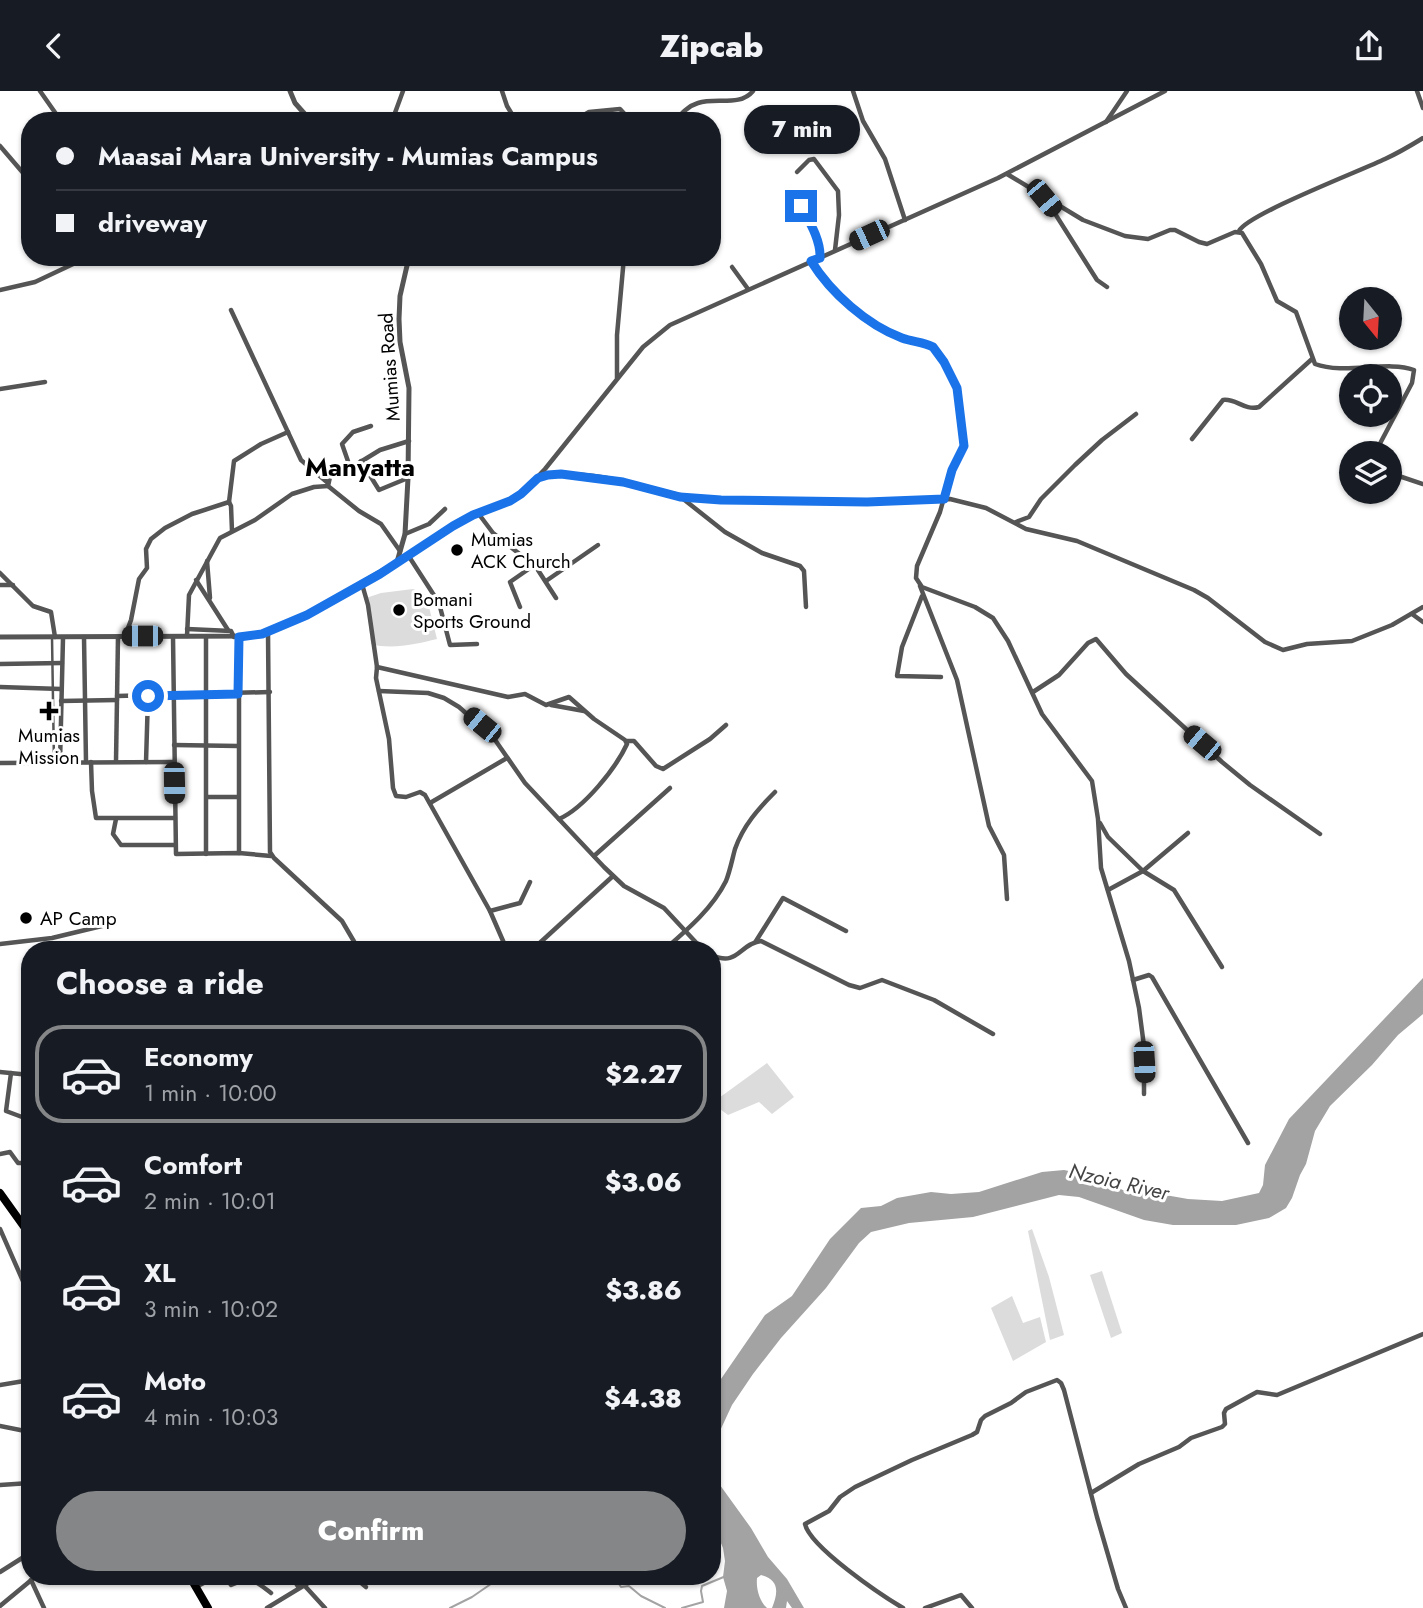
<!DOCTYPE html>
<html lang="en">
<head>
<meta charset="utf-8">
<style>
  :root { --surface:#171b24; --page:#20242c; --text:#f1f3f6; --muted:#9ea1a6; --line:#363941; --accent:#858687 }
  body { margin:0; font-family:Jost,sans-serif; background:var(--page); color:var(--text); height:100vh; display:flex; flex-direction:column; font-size:26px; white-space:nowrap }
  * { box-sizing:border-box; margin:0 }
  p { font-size:23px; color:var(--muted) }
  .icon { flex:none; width:38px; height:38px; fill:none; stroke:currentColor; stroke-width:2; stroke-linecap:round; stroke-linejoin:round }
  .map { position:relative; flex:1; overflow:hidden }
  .sheet { position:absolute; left:21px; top:850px; width:700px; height:644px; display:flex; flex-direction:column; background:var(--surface); border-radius:28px; box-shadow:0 2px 5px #0004 }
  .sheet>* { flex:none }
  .hud { position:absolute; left:21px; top:21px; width:700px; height:154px; border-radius:28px; box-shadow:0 2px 5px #0004; display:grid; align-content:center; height:154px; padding:0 35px; background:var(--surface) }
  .needle { width:46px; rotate:162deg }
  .fabs { position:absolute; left:1339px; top:196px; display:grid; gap:14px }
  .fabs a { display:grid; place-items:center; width:63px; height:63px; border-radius:50%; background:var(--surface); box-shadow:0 2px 5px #0004; font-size:35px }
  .end { position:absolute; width:32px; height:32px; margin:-16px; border:9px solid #1a73e8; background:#fff; box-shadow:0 0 0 4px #fff }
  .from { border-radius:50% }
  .bubble { position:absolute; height:49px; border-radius:24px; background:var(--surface); box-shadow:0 2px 5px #0004; font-size:23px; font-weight:800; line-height:49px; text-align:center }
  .car { position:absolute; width:21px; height:42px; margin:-21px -10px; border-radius:9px; box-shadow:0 0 5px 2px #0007; background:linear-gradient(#222 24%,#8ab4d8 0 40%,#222 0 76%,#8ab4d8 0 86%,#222 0) }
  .hud b { display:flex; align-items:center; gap:24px; height:66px; font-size:26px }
  .hud b+b { border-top:2px solid var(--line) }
  .hud i { width:18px; height:18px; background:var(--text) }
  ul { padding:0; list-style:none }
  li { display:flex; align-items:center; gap:21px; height:98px; margin:0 14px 10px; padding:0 21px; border:4px solid transparent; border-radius:28px }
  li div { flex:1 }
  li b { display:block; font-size:26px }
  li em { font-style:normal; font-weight:800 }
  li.on { border-color:var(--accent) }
  li>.icon { width:63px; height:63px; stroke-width:1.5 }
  h2 { padding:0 35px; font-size:32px; line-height:84px }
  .button { display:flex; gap:14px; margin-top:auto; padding:14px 35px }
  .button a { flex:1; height:80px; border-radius:42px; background:var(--accent); color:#fff; font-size:28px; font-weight:800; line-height:80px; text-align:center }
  header { display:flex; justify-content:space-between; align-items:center; height:91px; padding:0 35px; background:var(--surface); font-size:32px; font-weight:800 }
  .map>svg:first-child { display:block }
</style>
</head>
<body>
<header><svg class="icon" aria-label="back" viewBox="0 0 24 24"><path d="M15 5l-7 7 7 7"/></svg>Zipcab<svg class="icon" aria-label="share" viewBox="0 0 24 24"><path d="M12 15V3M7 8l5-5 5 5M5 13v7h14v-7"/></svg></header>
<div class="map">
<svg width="1423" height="1517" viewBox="0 0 1423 1517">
  <rect width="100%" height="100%" fill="#fff"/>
  <g fill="#dcdcdc">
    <path d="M 413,498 L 426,504 L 437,548 C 416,553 392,559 371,553 L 366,507 L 381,502 Z"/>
    <polygon points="767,972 794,1006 772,1023 759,1011 728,1024 712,1012"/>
    <polygon points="1032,1138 1049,1186 1064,1244 1050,1249 1028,1140"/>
    <polygon points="1102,1180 1122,1242 1111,1247 1090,1184"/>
    <polygon points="1012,1205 1023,1232 1040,1226 1046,1251 1013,1270 991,1217"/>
  </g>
  <g fill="#a3a3a3">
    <polygon points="1423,887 1423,923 1398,944 1372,974 1330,1015 1315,1040 1306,1073 1300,1084 1292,1107 1286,1117 1269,1127 1236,1134 1173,1134 1144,1129 1079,1106 1059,1104 973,1126 909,1132 871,1141 859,1152 826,1197 781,1247 753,1283 732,1314 712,1357 712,1301 765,1224 792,1205 830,1148 861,1117 881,1115 897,1107 931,1101 951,1103 979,1101 1042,1081 1064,1079 1094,1085 1131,1103 1148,1101 1188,1108 1222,1110 1259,1102 1263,1094 1265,1074 1289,1028"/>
    <path d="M 712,1383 L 751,1437 L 768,1466 L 787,1488 L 804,1517 L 792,1517 L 787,1510 L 786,1517 L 772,1517 C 778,1502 780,1489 761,1484 L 757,1487 C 756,1497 759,1510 767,1517 L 724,1517 L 727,1500 L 723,1486 L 725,1470 L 723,1457 L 712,1430 Z"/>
  </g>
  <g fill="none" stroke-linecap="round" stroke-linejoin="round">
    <g stroke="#a3a3a3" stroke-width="2">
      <polyline points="545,1486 561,1486"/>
      <polyline points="623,1486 619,1493 621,1496 629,1495 641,1505 665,1517"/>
      <polyline points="450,1517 472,1506 501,1486"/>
      <polyline points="682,1517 703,1511 701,1500 702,1495 726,1485"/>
    </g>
    <polyline stroke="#555" stroke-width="2.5" points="52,546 54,672"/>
    <g stroke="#555" stroke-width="4.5">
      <polyline points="40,0 61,30"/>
      <polyline points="502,0 507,15 516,30"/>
      <polyline points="853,0 863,30 885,68 905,129"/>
      <polyline points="1417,0 1423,17"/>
      <polyline points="392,30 403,0"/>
      <polyline points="574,30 589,21 620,18 631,30"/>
      <path d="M 675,30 C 682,22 688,15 698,12 C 716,6 740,16 753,0"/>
      <polyline points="1106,31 1127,0"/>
      <polyline points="0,55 30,90"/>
      <polyline points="797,81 809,69 814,68 838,100 839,124 835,159"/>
      <path d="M 1007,83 L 1083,129 L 1125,145 L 1148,148 L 1170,139 L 1175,139 L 1199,151 L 1207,153 L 1235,141 L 1242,142 L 1261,173 L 1277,210 L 1296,221 L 1315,273 C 1345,284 1387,269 1414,279 L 1412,292 L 1375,362"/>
      <polyline points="1047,110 1097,189 1107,196"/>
      <path d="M 801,115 C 809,130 821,148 820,166"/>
      <path d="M 1239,140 C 1248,123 1360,80 1385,68 C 1398,62 1410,55 1423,47"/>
      <path d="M 811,170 C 832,202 866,234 902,247 C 913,251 924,251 933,256 L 950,282 L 957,297 L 964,356 L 952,378 L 940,421 L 917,475 L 916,487 L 922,496 L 975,516 L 993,527 L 1008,550 L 1042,623 L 1092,690 L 1098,728 L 1101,777 L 1129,870 L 1139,917 L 1144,955 L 1144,1003"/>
      <polyline points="732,176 748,198"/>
      <polyline points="0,199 35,191 88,166"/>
      <polyline points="231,219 301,369 328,392"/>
      <polyline points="617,287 617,244 624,166"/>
      <polyline points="0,298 45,291"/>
      <path d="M 1192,348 L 1223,309 C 1236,307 1244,320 1259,316 L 1312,268"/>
      <polyline points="361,370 379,399 408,387"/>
      <polyline points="350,376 342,353 353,341 371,335"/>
      <polyline points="1390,382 1423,393"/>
      <path d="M 538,386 C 571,378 618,388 651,397 C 667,401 681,406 698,407 L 867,412 L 950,408 L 986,417 L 1026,438 L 1077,450 L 1194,499 L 1208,507 L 1265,551 L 1283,559 L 1307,553 L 1352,550 L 1392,534 L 1423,516"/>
      <polyline points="682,407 725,441 762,462 800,475 804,480 806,516"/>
      <polyline points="229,411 234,370 261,353 288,341"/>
      <polyline points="478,422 493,442 536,476 556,507"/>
      <polyline points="1016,431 1029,426 1041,408 1075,374 1102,349 1136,323"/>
      <polyline points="405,443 429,433 445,418"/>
      <polyline points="400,460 381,433 359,420 328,395 330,386 334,384 344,381 380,359 409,350"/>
      <polyline points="408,464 439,512 450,554 477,553"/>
      <polyline points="207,470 210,507"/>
      <polyline points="398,470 464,429 521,403 545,378 643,256 670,234 998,87 1165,0"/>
      <polyline points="0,482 33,515 51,521 55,546"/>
      <polyline points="196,489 228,539"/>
      <polyline points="546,490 598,454"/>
      <polyline points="362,493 368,514 377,576 376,587 389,648 393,697 396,705 406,706 420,701 425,704 490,820 507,859"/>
      <polyline points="0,494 13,494"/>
      <polyline points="920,495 957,589 989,735 1004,764 1007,808"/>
      <polyline points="922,505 902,556 897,585 941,586"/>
      <polyline points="520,516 510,491 533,475"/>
      <polyline points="1412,523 1423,531"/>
      <polyline points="187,538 231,540 234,546"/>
      <polyline points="268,541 270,761 274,767 342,830 359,859"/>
      <polyline points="125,545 131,529 139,488 147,477 146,458 151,448 165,437 192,423 229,411 231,415 232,440"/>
      <polyline points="187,545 189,504 220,447 255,429 292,403 314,396 328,395"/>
      <polyline points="84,546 86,671"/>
      <polyline points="173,546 176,763 239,762 271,765"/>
      <polyline points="239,546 239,762"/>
      <polyline points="0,573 62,572"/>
      <path d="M 377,576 L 508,606 L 525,603 L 546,614 L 569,606 L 594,628 L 625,649 L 627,653 C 616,677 584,717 559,728"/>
      <polyline points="0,596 61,598"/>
      <polyline points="379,600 428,602 444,607 459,616 493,646 525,692 604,776 624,795 664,817 703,859"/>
      <polyline points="1033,601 1059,584 1088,552 1096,548 1126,583 1222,671 1250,694 1320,743"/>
      <polyline points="117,605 270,601"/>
      <polyline points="61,610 117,609"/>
      <polyline points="551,614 584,620"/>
      <polyline points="627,650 634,650 656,675 663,678 710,648 726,634"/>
      <polyline points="174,654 238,655"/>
      <polyline points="116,670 118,546"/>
      <polyline points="91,671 92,700 96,727 175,727"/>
      <polyline points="146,671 148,605"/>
      <polyline points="0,672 174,671"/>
      <polyline points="60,672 63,547"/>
      <polyline points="207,706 238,706"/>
      <polyline points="430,712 507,667"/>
      <polyline points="116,728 113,743 121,754 175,754"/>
      <polyline points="1100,732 1108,746 1143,780 1174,799 1222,876"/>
      <polyline points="206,763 206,546"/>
      <polyline points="594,765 670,697"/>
      <polyline points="1108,799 1143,780 1188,742"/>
      <polyline points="490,820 520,812 530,791"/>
      <polyline points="756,850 783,807 846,840"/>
      <polyline points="0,853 52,847 106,834"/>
      <polyline points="532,859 613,785"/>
      <path d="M 664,859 C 687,839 712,818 726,790 C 730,780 732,769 735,758 C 743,735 758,718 775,701"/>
      <path d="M 712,864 C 738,876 739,853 761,850 L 849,894 L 860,897 L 882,889 L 934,909 L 993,943"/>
      <polyline points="1133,889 1149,884 1152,886 1248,1052"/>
      <polyline points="0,981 30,984"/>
      <polyline points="11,982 6,1020 30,1029"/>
      <polyline points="0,1063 10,1061 18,1072 29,1072"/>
      <polyline points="0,1138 30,1206"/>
      <polyline points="0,1294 30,1289"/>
      <polyline points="0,1335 30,1341"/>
      <polyline points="0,1394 30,1392"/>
      <polyline points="1091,1402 1139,1373 1179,1356 1191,1347 1222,1336 1225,1333 1224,1322 1226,1318 1257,1301 1277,1304 1423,1243"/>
      <polyline points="0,1481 30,1462"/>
      <polyline points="177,1486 185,1489 190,1487"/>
      <path d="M 225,1486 L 231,1494 C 252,1485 254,1489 271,1502"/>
      <polyline points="292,1486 299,1497"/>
      <polyline points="354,1486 366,1496"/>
      <polyline points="31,1489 44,1517"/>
      <polyline points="304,1494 325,1517"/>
      <polyline points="196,1496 215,1486"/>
      <polyline points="0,1515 35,1486"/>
      <polyline points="267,1517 318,1486"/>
      <path d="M 903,1517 C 881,1504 810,1456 805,1433 L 829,1420 L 840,1406 L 855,1396 L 912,1369 L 972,1344 L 977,1341 L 981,1329 L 985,1325 L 1011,1312 L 1026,1301 L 1057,1289 L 1061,1292 L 1064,1299 L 1097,1426 L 1118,1498 L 1126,1517"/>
      <polyline points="925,1517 961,1504 972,1517"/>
    </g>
    <g stroke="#555" stroke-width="5">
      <polyline points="290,0 295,12 311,30"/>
      <polyline points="0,546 254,545 307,524 397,471 405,443 408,387 409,297 400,251 399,228 400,205 409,166"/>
    </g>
    <g stroke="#000" stroke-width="8">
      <polyline points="0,1102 30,1144"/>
      <polyline points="190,1486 208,1517"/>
    </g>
  </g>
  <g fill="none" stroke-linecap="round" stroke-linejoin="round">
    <path stroke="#1a73e8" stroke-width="9" d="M 148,605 L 238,603 L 239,546 L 262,543 L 307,524 L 380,483 L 453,435 L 473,424 L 510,410 L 521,403 L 538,387 L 548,384 L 561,383 L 623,391 L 680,406 L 721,409 L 867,411 L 944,408 L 952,379 L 964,355 L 957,297 L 944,271 L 933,256 C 924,251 913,251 902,247 C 867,234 831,202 811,170 L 820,167 C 821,149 809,130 801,115"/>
  </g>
  <g fill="#000" stroke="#fff" stroke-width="2.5">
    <circle cx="457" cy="459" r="7"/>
    <circle cx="399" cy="519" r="7"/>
    <path d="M45.5 609.5h7v7h7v7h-7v7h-7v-7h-7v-7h7z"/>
    <circle cx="26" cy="827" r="7"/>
  </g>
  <g text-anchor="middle" stroke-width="6" stroke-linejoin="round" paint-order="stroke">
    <g font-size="19" fill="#000" stroke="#fff">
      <text transform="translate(389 276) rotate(-94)" y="7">Mumias Road</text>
    </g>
    <g font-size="19" fill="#000" stroke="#fff" text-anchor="start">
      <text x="471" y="455">Mumias<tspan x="471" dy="22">ACK Church</tspan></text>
      <text x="413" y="515">Bomani<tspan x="413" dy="22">Sports Ground</tspan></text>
      <text x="49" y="651" text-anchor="middle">Mumias<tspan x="49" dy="22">Mission</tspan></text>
      <text x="40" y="834">AP Camp</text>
    </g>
    <g font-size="21" font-style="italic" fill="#444" stroke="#fff">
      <text transform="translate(1119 1091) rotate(13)" y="7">Nzoia River</text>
    </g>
    <g font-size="26" font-weight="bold" fill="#000" stroke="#fff">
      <text x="360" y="385">Manyatta</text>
    </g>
  </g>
</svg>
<div class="fabs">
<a><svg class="needle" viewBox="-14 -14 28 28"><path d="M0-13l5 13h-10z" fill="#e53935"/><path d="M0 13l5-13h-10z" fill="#9ea1a6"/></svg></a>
<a><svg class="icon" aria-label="locate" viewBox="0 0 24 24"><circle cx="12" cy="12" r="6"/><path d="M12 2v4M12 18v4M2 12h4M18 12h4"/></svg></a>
<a><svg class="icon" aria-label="layers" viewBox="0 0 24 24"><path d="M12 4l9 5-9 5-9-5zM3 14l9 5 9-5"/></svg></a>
</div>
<i class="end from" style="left:148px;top:605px"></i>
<i class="end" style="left:801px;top:115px"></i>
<div class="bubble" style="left:744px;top:14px;width:116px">7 min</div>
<i class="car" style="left:1044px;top:107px;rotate:140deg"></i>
<i class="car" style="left:869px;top:144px;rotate:245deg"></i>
<i class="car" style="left:142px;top:545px;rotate:270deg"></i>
<i class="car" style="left:482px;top:634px;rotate:309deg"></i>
<i class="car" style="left:1202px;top:652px;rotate:310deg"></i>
<i class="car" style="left:174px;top:692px;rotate:179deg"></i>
<i class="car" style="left:1144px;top:971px;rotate:177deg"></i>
<div class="hud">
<b><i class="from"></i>Maasai Mara University - Mumias Campus</b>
<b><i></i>driveway</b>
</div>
<section class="sheet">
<h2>Choose a ride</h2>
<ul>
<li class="on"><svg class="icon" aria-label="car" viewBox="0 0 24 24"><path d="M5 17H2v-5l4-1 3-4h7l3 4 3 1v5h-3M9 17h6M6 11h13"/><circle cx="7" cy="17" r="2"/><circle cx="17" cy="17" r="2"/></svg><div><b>Economy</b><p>1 min · 10:00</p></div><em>$2.27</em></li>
<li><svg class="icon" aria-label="car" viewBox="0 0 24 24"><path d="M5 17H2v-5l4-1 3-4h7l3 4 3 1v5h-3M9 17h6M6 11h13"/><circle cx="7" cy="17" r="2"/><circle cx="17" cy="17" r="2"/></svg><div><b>Comfort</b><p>2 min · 10:01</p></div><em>$3.06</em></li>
<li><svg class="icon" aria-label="car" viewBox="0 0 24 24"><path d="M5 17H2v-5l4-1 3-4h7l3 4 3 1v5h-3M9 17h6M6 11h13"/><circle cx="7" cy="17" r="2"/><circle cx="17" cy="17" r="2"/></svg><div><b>XL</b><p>3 min · 10:02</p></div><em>$3.86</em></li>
<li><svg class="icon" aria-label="car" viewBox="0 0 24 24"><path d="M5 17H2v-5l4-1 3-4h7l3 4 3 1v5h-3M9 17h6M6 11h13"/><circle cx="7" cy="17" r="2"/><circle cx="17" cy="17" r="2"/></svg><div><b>Moto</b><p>4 min · 10:03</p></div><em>$4.38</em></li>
</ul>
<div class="button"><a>Confirm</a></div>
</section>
</div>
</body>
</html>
